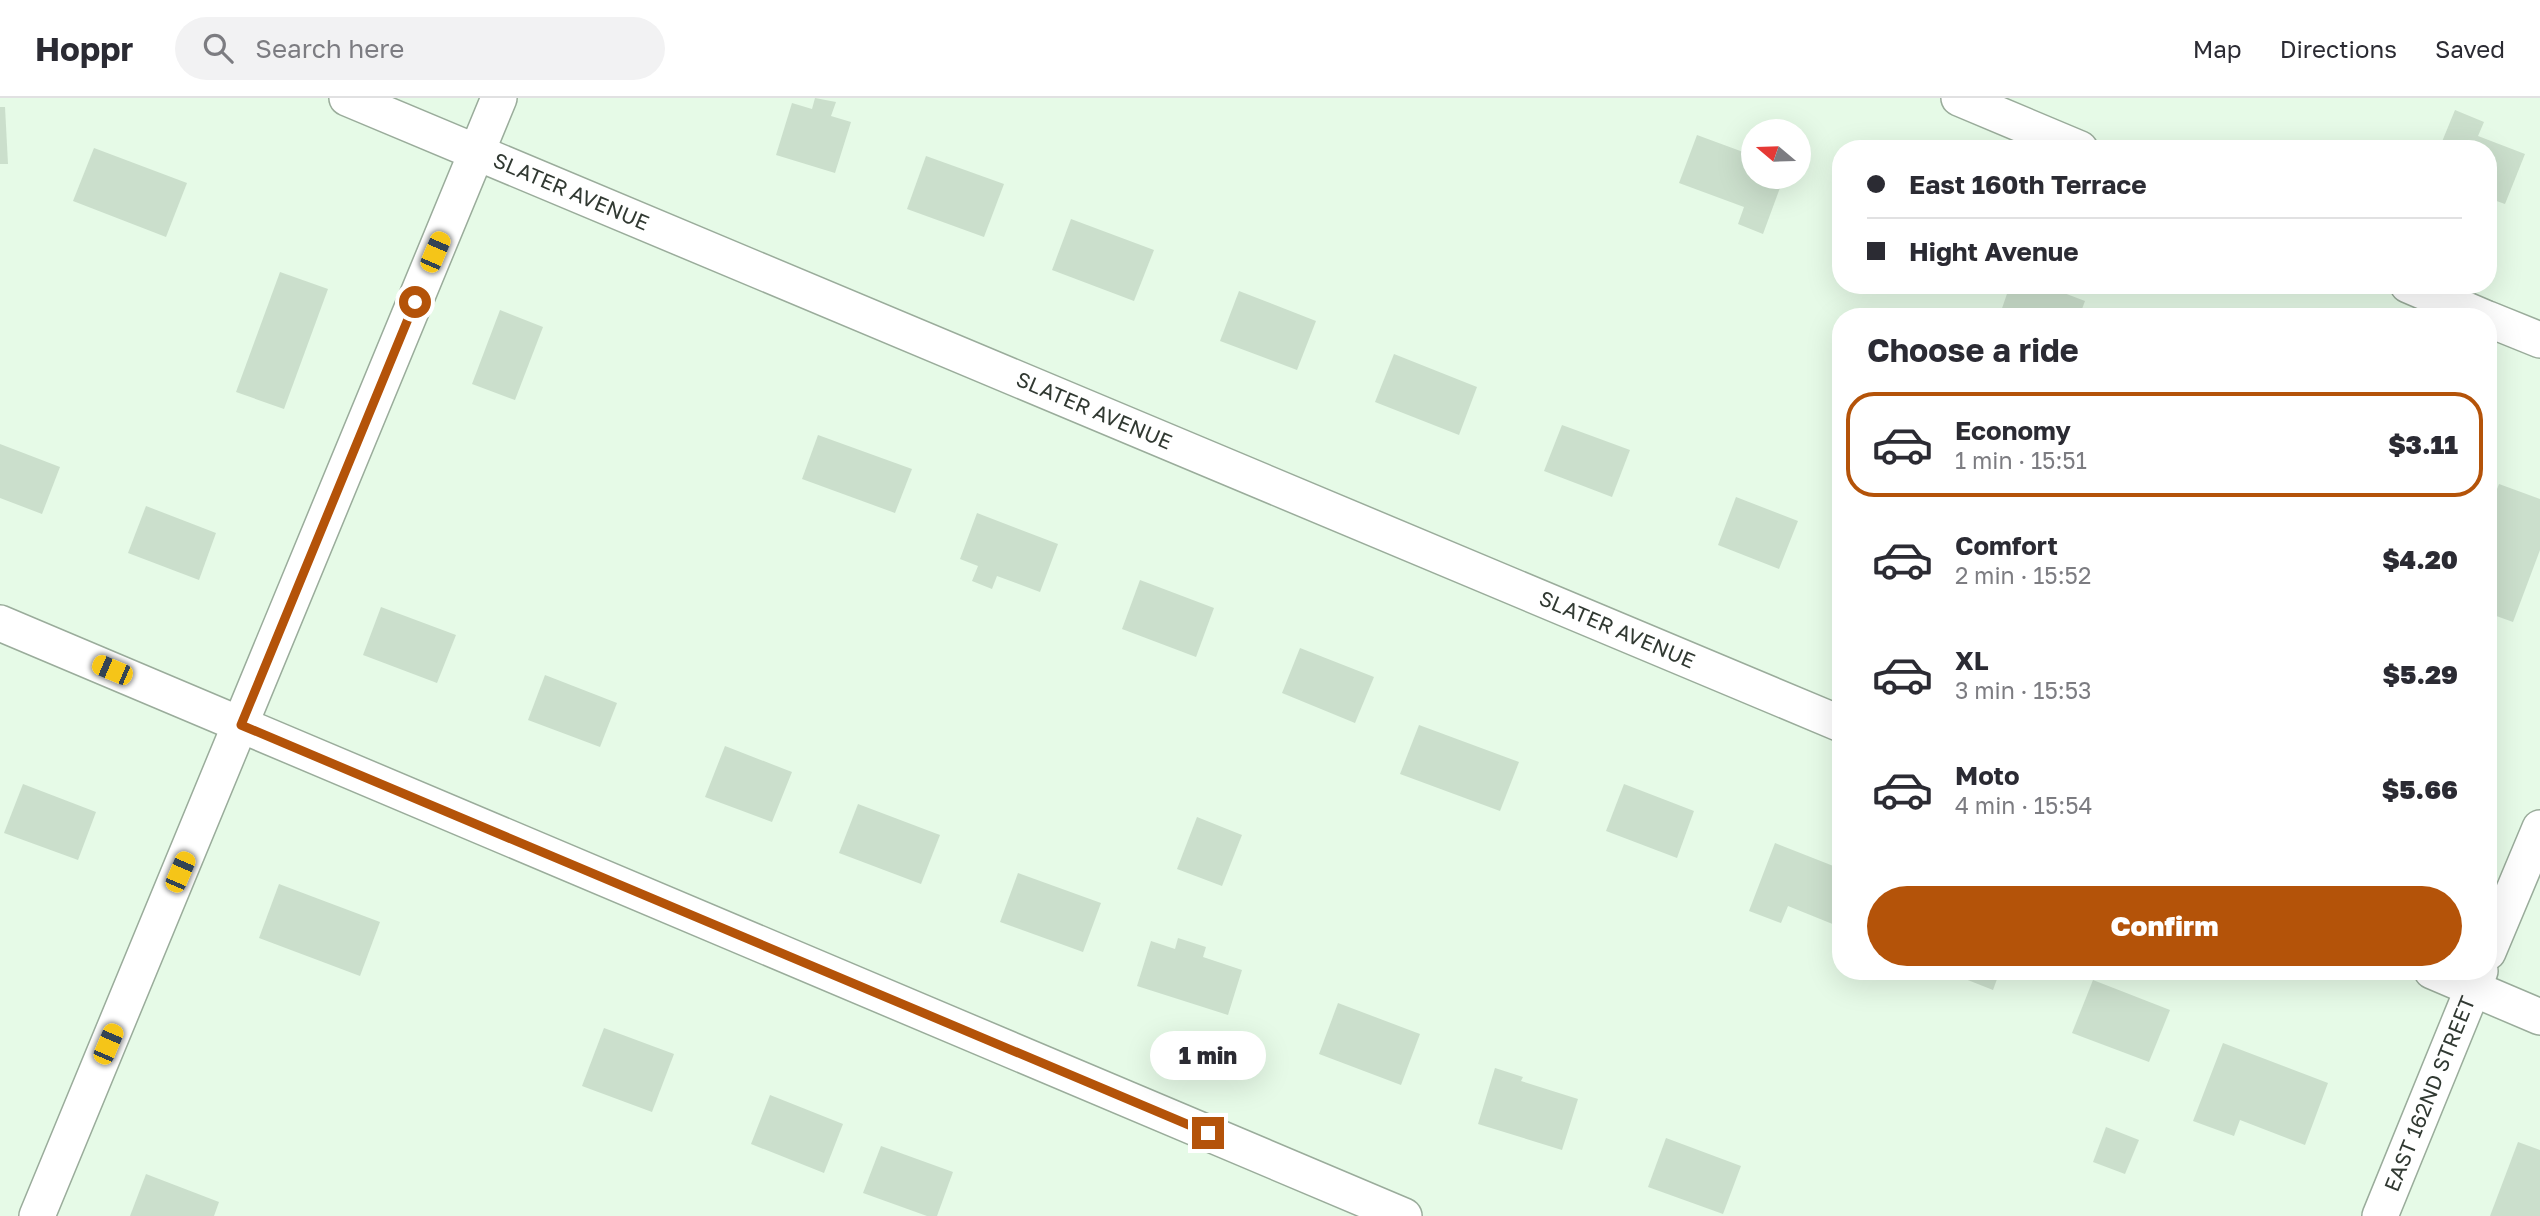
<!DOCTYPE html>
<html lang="en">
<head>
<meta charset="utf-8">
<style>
  :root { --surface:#fff; --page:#f2f2f3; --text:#2b2b33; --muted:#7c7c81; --line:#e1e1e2; --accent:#b45309 }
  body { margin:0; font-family:"Golos Text",sans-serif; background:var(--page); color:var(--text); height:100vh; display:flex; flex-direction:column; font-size:26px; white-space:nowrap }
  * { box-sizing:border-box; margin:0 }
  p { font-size:23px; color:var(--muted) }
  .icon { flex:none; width:38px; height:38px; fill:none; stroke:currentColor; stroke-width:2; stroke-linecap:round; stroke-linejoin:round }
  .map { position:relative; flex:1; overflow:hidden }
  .details { position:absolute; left:1832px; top:210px; width:665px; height:672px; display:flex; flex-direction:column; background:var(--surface); border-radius:28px; box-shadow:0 7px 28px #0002 }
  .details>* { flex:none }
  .guide { position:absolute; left:1832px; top:42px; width:665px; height:154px; border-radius:28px; box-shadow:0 7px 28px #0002; display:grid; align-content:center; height:154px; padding:0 35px; background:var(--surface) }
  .needle { width:46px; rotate:289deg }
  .tools { position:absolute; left:1741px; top:21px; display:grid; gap:14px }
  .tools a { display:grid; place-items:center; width:70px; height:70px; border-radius:50%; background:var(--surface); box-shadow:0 7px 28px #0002; font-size:35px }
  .end { position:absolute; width:32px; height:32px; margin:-16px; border:9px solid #b45309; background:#fff; box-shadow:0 0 0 4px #fff }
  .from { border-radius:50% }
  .bubble { position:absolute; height:49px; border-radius:24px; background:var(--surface); box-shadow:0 7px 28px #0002; font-size:23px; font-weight:800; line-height:49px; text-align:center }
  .car { position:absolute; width:21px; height:42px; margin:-21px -10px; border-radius:9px; box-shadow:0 0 5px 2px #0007; background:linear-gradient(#f5c518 24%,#345 0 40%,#f5c518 0 76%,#345 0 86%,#f5c518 0) }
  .guide b { display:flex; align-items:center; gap:24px; height:66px; font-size:26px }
  .guide b+b { border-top:2px solid var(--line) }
  .guide i { width:18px; height:18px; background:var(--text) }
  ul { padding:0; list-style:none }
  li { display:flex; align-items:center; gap:21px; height:105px; margin:0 14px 10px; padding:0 21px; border:4px solid transparent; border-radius:28px }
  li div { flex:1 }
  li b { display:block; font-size:26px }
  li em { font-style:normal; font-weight:800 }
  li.active { border-color:var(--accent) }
  li>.icon { width:63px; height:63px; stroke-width:1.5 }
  h2 { padding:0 35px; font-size:32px; line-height:84px }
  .primary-button { display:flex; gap:14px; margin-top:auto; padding:14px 35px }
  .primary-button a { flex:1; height:80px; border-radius:42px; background:var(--accent); color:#fff; font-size:28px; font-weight:800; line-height:80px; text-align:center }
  header { display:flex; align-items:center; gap:42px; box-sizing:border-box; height:98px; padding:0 35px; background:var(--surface); border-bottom:2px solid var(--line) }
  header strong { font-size:33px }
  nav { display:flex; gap:38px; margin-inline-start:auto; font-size:24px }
  .search { width:490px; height:63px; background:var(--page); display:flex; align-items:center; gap:18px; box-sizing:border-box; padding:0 24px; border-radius:38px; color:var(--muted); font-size:26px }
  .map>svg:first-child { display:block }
</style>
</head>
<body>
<header>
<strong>Hoppr</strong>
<div class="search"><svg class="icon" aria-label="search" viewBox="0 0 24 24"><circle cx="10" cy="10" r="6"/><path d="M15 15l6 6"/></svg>Search here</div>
<nav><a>Map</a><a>Directions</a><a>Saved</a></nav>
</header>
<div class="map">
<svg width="2540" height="1118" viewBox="0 0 2540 1118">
  <rect width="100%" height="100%" fill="#e6fae7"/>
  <g fill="#cbdfcc">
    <polygon points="815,0 836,4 831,18 851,24 835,75 776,57 792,5 812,11"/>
    <polygon points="0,9 5,9 8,66 0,66"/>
    <polygon points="2455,12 2484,24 2478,38 2525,56 2505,106 2488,100 2488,51 2439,51"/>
    <polygon points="1697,37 1754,58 1754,79 1784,79 1763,136 1738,126 1744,109 1679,85"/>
    <polygon points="94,50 187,85 166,139 73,103"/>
    <polygon points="926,58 1004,86 984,139 907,111"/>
    <polygon points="1071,121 1154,152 1134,203 1052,172"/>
    <polygon points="1841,128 1841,155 1832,152"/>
    <polygon points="280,174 328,191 284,311 236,294"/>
    <polygon points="2010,187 2043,187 2085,203 2079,219 1999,219"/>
    <polygon points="1239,193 1316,223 1297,272 1220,243"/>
    <polygon points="500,212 543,229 515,302 472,286"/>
    <polygon points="1394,256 1477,289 1459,337 1375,304"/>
    <polygon points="1562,327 1630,352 1612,399 1544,373"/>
    <polygon points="818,337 912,371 895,415 802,381"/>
    <polygon points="0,346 60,369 42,416 0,400"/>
    <polygon points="2499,386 2540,401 2540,452 2513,524 2488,515 2488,414"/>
    <polygon points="1736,399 1798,423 1779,471 1718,447"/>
    <polygon points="146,408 216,435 199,482 128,455"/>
    <polygon points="977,415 1058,446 1040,494 997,478 992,491 972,483 978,468 960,461"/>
    <polygon points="1140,482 1214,510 1196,559 1122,531"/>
    <polygon points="381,509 456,537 437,585 363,557"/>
    <polygon points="1300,550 1374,579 1355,625 1282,595"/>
    <polygon points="545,577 617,605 600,649 528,622"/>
    <polygon points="1419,627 1519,664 1500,713 1400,676"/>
    <polygon points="725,648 792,674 772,724 705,699"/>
    <polygon points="23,686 96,714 78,762 4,735"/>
    <polygon points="1624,686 1694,713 1677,760 1606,733"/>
    <polygon points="858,706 940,737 921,786 839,755"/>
    <polygon points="1197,719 1242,737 1222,788 1177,771"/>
    <polygon points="1775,745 1841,771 1841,812 1835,827 1788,808 1781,825 1749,813"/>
    <polygon points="1018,775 1101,805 1083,854 1000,824"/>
    <polygon points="279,786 380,824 360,878 259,840"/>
    <polygon points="1178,840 1206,849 1203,859 1242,872 1228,917 1137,888 1151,843 1175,851"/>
    <polygon points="1945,873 2000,873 1993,892"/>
    <polygon points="2093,882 2170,912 2149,964 2072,935"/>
    <polygon points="1338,905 1420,936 1401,987 1319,956"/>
    <polygon points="604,930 674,956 652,1014 582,988"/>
    <polygon points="2223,945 2328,985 2305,1047 2240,1022 2234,1038 2193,1023"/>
    <polygon points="1495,970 1523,979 1521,983 1578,1001 1562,1052 1478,1026"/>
    <polygon points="770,997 843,1026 824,1075 751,1046"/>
    <polygon points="2106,1029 2139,1042 2125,1076 2093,1064"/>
    <polygon points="1666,1040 1741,1068 1723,1116 1648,1089"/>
    <polygon points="2518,1044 2540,1052 2540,1118 2490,1118"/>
    <polygon points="881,1048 953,1074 937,1118 927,1118 863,1095"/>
    <polygon points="146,1076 219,1104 214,1118 130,1118"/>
  </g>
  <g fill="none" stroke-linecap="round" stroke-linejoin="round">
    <g stroke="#9aac9b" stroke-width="38">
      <g id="street">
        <polyline points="347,0 1841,626"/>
        <polyline points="1959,0 2080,51"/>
        <polyline points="2408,187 2483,219"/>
        <polyline points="2488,221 2540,242"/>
        <polyline points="0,525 1404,1118"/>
        <polyline points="2488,854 2540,730"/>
        <polyline points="2432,873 2540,919"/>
        <polyline points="37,1118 499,0"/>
        <polyline points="2380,1118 2480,873"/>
      </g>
    </g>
    <use href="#street" stroke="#fff" stroke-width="35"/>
  </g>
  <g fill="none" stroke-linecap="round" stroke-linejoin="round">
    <polyline stroke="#b45309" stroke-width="9" points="415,204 241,627 1208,1035"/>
  </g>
  <g text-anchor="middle" stroke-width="6" stroke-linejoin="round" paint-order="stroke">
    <g font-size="21" fill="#313932" stroke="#fff">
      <text transform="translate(571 94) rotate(23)" y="7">SLATER AVENUE</text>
      <text transform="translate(1094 313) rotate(23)" y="7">SLATER AVENUE</text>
      <text transform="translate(1617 532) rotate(23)" y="7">SLATER AVENUE</text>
      <text transform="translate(2430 996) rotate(-68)" y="7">EAST 162ND STREET</text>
    </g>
  </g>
</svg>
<div class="tools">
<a><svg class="needle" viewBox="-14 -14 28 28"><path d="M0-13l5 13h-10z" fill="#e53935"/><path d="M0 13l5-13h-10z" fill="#7c7c81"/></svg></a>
</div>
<i class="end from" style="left:415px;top:204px"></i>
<i class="end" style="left:1208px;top:1035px"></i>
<div class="bubble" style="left:1150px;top:933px;width:116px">1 min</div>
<i class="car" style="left:435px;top:154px;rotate:23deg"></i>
<i class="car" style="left:112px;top:572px;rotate:293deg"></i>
<i class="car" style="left:180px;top:774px;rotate:23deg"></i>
<i class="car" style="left:108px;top:946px;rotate:23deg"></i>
<div class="guide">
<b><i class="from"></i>East 160th Terrace</b>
<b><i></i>Hight Avenue</b>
</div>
<section class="details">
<h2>Choose a ride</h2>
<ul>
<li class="active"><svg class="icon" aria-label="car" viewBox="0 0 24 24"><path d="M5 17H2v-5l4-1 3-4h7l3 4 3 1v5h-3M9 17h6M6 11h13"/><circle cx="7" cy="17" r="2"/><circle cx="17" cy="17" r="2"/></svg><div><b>Economy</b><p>1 min · 15:51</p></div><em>$3.11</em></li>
<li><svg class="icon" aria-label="car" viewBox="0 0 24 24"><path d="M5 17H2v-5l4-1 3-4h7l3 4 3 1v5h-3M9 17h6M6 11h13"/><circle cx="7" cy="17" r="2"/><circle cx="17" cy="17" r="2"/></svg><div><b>Comfort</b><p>2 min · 15:52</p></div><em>$4.20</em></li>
<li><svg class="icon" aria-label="car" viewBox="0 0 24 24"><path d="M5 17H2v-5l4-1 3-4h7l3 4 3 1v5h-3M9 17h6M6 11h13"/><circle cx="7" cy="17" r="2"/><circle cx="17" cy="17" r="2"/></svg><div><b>XL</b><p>3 min · 15:53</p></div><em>$5.29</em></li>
<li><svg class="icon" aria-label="car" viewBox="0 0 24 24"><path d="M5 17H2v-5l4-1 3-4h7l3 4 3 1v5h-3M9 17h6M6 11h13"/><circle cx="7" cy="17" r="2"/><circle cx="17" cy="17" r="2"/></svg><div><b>Moto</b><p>4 min · 15:54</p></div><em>$5.66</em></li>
</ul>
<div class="primary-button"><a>Confirm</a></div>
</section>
</div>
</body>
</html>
